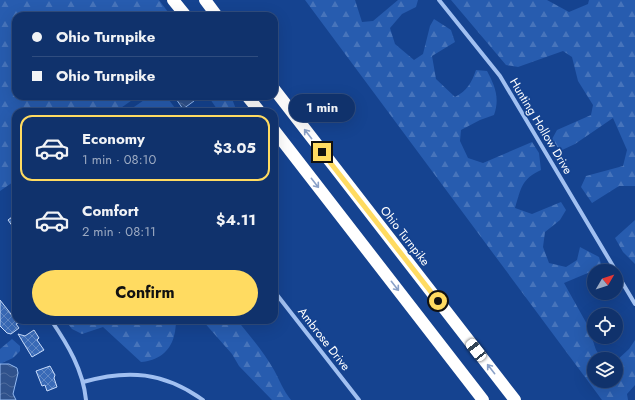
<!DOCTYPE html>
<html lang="en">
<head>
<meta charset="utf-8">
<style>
  :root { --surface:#10326c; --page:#1e3e74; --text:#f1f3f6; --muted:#9caac2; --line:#304d7f; --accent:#ffdb61 }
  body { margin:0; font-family:Jost,sans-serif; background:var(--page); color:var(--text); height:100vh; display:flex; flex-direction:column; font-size:15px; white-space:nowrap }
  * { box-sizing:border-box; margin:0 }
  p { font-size:13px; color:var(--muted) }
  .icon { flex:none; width:22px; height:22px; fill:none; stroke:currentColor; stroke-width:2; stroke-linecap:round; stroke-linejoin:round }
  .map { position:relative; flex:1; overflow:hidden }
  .details { position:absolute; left:12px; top:108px; width:266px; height:216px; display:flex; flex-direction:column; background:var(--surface); border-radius:12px; box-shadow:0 4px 16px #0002,0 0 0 1px var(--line) }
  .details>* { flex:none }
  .hud { position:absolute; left:12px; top:12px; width:266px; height:88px; border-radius:12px; box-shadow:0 4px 16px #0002,0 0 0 1px var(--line); display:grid; align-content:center; height:88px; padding:0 20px; background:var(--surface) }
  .needle { width:26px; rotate:51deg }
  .tools { position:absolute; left:587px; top:264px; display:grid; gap:8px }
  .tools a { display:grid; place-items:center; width:36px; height:36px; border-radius:50%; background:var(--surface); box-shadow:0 4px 16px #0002,0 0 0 1px var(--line); font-size:20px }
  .end { position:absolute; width:18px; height:18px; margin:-9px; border:5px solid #ffdb61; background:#111; box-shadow:0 0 0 2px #111 }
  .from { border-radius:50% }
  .bubble { position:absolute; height:28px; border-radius:14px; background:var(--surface); box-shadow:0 4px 16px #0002,0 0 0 1px var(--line); font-size:13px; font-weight:700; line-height:28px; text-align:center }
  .car { position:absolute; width:12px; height:24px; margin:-12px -6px; border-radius:5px; box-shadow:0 0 3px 1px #0007; background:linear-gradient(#fff 24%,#345 0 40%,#fff 0 76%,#345 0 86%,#fff 0) }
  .hud b { display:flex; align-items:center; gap:14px; height:38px; font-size:15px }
  .hud b+b { border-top:1px solid var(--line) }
  .hud i { width:10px; height:10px; background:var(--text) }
  ul { padding:7px 0 0; list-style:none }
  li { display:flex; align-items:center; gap:12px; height:66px; margin:0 8px 6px; padding:0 12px; border:2px solid transparent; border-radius:12px }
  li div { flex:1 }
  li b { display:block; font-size:15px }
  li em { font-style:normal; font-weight:700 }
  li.selected { border-color:var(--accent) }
  li>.icon { width:36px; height:36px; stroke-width:1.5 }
  .primary-button { display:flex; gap:8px; margin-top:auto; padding:8px 20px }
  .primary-button a { flex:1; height:46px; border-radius:24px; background:var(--accent); color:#111; font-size:16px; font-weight:700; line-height:46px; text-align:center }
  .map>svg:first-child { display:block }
</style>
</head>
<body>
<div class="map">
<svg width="635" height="400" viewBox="0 0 635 400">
  <defs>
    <pattern id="forest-firs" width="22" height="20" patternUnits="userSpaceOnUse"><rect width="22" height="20" fill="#275caf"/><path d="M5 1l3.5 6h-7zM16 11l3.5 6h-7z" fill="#4774bb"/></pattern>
    <pattern id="water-waves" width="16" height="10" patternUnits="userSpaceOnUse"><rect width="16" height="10" fill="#30528c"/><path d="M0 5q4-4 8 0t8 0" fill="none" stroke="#4f6c9d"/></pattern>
    <pattern id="building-cross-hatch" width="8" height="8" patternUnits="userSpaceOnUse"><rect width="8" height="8" fill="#396ab7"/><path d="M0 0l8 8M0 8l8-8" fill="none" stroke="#6188c5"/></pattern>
  </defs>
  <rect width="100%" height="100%" fill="#154390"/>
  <polygon fill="#275caf" points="150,96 166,96 178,112 133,112 131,109"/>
  <g fill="url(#forest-firs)">
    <polygon points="0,0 159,0 171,16 16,16 16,96 138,96 115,112 16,112 16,180 0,191"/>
    <path d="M 305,0 L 355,0 L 362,22 L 373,21 L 398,0 L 418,0 L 416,7 L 402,14 L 390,28 L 395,44 L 414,60 L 423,54 L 430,26 L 434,19 L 451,30 L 455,42 L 432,56 L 436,79 L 455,97 C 467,91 472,82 476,70 L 487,71 C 495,86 500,98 494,115 L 480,120 L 461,130 L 460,141 L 468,158 L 483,163 L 532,142 L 539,153 L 541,170 C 521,179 521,189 515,208 L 532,214 L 561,202 L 566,210 L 560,220 L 545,232 L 543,247 L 549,263 L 566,267 L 577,260 L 580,247 L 599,257 L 602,267 L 564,283 L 588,326 L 596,350 L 602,359 L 594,359 L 594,381 L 616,381 L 616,361 L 629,349 L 635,340 L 635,385 L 627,394 L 628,400 L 602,400 Z"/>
    <polygon points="451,0 547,0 569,12 588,4 589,0 635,0 635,186 619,186 592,203 581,187 586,176 623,166 627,150 613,118 575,144 560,151 552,139 557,130 591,115 593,105 578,81 572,57 563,51 518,67 506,65"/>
    <polygon points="208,96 231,96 237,112 219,112"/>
    <polygon points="635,220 635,264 623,252 615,238"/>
    <path d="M 65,320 L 177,320 C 175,325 176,330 174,336 C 170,352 157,361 141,362 L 103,327 L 82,334 L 72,329 Z"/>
    <path d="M 202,320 L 237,320 C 250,336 264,352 274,370 C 280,381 283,390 291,400 L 272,400 L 239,366 L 232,354 Z"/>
    <polygon points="12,339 20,346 20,351 13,358 0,364 0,349"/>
  </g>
  <g fill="url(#water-waves)" stroke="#93baf3">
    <polygon points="174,96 191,96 194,101 183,109"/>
    <polygon points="0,364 9,364 17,368 18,373 13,394 16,400 0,400"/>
  </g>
  <g fill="url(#building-cross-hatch)" stroke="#c8dcfc">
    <polygon points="16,214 16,231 8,220"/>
    <polygon points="0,300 18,323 16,324 19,328 11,334 7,333 0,326"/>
    <polygon points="34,330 39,338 37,340 44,350 32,357 18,334 25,336"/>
    <polygon points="50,366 55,375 54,378 57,387 47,391 45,385 42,386 36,371"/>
  </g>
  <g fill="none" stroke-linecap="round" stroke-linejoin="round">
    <g stroke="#a1c0f1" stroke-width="4">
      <polyline points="439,0 500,76 616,271"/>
      <polyline points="616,272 635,304"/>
      <polyline points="274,291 359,400"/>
      <path d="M 51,320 C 68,345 83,370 86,400"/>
      <path d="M 83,382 C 128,369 164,372 203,400"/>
    </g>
    <g stroke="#fff" stroke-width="12">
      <polyline points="173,0 186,16"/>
      <polyline points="205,0 217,16"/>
      <polyline points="274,89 515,400"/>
      <polyline points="247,96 260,112"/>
      <polyline points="274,130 483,400"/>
    </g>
  </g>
  <defs><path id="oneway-shaft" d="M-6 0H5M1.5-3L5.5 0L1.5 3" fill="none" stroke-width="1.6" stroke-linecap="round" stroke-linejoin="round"/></defs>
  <g stroke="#8aa1c8">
    <use href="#oneway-shaft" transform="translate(308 134) rotate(-128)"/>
    <use href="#oneway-shaft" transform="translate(315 183) rotate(52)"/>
    <use href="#oneway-shaft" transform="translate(395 286) rotate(52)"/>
    <use href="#oneway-shaft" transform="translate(491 369) rotate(-128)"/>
  </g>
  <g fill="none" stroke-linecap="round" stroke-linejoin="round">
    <polyline stroke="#ffdb61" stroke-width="5" points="322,152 438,301"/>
  </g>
  <g text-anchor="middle" stroke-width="3.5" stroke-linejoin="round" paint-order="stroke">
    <g font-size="12" fill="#fff" stroke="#154390">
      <text transform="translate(541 126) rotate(59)" y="4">Hunting Hollow Drive</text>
      <text transform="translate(405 236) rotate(52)" y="4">Ohio Turnpike</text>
      <text transform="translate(324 339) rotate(52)" y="4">Ambrose Drive</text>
    </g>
  </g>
</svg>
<div class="tools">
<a><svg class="needle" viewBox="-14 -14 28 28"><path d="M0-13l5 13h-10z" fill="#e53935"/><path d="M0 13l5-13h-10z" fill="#9caac2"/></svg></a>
<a><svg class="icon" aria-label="locate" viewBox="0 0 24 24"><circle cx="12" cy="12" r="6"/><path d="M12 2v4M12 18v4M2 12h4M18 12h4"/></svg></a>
<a><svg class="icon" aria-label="layers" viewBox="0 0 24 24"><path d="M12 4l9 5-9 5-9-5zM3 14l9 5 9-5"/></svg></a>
</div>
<i class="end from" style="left:438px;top:301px"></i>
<i class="end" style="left:322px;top:152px"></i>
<div class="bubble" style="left:289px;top:94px;width:66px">1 min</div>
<i class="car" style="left:476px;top:350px;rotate:322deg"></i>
<div class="hud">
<b><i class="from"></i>Ohio Turnpike</b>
<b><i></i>Ohio Turnpike</b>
</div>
<section class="details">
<ul>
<li class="selected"><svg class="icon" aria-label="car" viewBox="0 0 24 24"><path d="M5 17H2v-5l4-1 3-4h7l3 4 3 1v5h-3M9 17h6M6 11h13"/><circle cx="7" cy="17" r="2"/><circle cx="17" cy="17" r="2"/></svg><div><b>Economy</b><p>1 min · 08:10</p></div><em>$3.05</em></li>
<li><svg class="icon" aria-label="car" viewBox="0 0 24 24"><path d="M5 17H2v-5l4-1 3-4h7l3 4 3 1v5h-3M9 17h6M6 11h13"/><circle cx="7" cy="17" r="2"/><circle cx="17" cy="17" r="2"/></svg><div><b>Comfort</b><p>2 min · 08:11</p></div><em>$4.11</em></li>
</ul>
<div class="primary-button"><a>Confirm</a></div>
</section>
</div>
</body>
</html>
